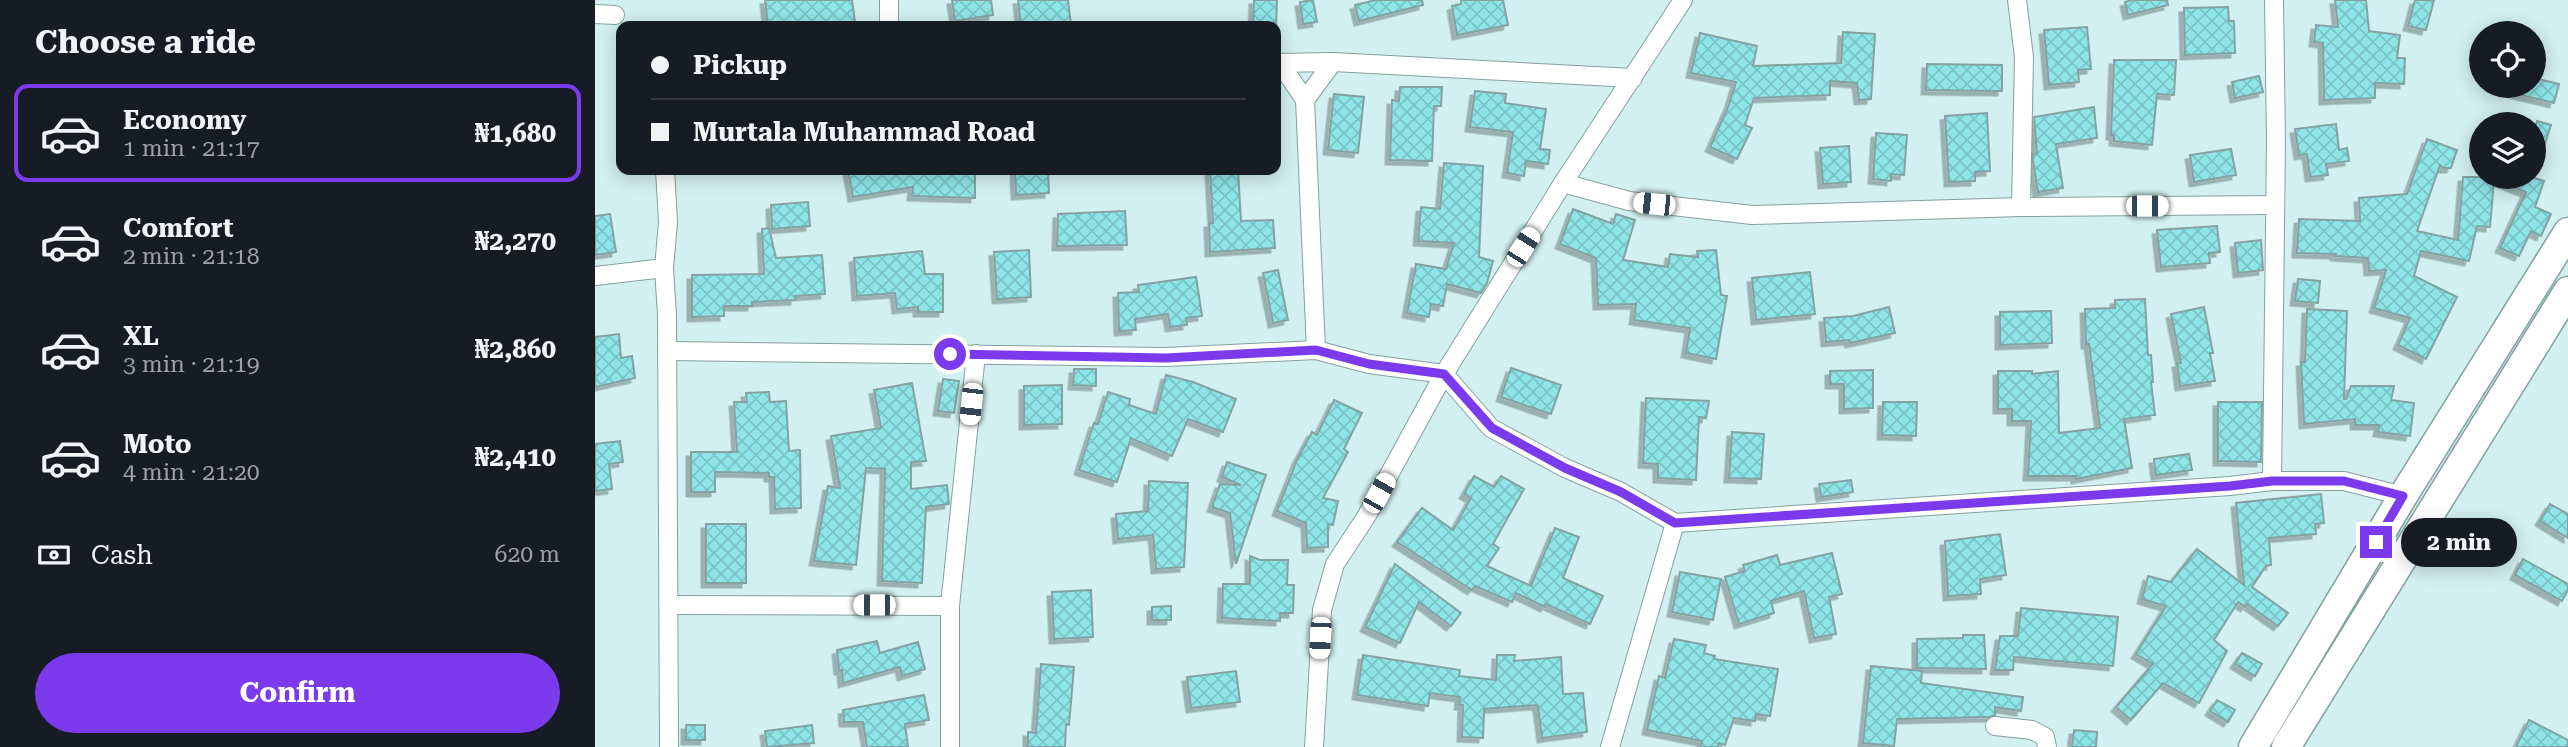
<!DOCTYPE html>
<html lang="en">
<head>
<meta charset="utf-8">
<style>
  :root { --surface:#171b24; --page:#242831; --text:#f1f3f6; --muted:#9ea1a6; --line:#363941; --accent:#7c3aed }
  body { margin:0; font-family:"Roboto Serif",serif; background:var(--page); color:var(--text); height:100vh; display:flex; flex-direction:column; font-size:26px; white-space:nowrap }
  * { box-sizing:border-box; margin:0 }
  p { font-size:23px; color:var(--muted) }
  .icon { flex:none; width:38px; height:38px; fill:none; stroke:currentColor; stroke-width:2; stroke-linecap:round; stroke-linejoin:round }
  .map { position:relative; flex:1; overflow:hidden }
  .sheet { display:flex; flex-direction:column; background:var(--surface); width:595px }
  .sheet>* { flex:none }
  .guide { position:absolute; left:21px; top:21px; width:665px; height:154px; border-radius:14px; box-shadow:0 4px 18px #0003; display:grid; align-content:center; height:154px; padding:0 35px; background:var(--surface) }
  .fabs { position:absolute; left:1874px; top:21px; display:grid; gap:14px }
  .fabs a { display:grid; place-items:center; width:77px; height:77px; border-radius:50%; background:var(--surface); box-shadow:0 4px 18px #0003; font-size:35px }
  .end { position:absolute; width:32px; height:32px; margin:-16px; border:9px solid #7c3aed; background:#fff; box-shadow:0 0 0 4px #fff }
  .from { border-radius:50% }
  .bubble { position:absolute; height:49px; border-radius:24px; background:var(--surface); box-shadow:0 4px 18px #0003; font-size:23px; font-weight:700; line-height:49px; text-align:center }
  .car { position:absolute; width:21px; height:42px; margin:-21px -10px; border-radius:9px; box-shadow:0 0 5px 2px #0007; background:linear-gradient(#fff 24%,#345 0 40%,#fff 0 76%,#345 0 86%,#fff 0) }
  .guide b { display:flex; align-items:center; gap:24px; height:66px; font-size:26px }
  .guide b+b { border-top:2px solid var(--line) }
  .guide i { width:18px; height:18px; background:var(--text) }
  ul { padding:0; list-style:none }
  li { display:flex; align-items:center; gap:21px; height:98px; margin:0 14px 10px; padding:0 21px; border:4px solid transparent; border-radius:14px }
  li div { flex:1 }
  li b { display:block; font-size:26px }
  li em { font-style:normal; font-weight:700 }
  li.on { border-color:var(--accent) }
  li>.icon { width:63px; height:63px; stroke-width:1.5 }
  h2 { padding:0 35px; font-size:32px; line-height:84px }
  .pay { display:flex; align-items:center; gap:18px; height:77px; padding:0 35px; font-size:26px }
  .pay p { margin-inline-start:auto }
  .cta { display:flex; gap:14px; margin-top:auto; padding:14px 35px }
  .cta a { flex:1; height:80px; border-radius:42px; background:var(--accent); color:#fff; font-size:28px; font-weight:700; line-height:80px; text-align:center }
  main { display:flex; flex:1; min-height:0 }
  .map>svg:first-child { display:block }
</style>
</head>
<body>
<main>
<section class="sheet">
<h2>Choose a ride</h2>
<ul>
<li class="on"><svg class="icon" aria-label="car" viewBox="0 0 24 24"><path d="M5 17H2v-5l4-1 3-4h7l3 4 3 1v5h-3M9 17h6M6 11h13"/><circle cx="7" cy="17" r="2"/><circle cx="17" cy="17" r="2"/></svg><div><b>Economy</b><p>1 min · 21:17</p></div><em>₦1,680</em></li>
<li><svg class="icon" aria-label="car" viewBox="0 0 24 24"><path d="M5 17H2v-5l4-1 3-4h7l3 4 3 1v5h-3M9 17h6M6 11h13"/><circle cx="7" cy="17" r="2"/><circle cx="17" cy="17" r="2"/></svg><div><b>Comfort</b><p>2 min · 21:18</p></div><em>₦2,270</em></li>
<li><svg class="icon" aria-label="car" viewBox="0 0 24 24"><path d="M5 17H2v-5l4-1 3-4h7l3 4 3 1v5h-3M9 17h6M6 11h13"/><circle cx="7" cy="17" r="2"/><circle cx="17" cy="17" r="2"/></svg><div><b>XL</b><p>3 min · 21:19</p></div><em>₦2,860</em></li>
<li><svg class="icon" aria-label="car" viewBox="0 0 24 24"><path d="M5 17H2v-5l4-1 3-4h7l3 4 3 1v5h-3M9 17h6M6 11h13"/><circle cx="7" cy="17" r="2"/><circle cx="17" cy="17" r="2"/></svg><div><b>Moto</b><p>4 min · 21:20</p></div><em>₦2,410</em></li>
</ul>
<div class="pay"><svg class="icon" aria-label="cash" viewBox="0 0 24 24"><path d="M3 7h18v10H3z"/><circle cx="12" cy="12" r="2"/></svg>Cash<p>620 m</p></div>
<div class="cta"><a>Confirm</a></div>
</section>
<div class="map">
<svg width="1973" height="747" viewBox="0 0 1973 747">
  <defs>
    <pattern id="building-cross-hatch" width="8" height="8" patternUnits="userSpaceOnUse" patternTransform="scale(1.75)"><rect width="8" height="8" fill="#8ee5e8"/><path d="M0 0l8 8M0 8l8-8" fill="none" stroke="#79c4c6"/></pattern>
    <filter id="shadow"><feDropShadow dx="-4.5" dy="4.5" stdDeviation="0" flood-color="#0004"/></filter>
  </defs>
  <rect width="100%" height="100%" fill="#d2f0f1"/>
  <g fill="url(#building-cross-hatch)" stroke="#85a2a3" stroke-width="2" filter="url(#shadow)">
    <polygon points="170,0 257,0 260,22 229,26 173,26"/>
    <polygon points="357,0 396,0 398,15 360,21"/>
    <polygon points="423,0 473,0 476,25 426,26"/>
    <polygon points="659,0 682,0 681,26 658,26"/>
    <polygon points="718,0 722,22 708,24 705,2"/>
    <polygon points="781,0 827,0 828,5 764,21 760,5"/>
    <polygon points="866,0 908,0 913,25 862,35 857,6 866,4"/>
    <polygon points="1537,0 1572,0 1573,5 1533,15 1530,2"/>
    <polygon points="1740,0 1771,0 1774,31 1805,35 1802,58 1810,58 1809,84 1780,83 1780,98 1729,100 1728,43 1719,42 1721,25 1743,27"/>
    <polygon points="1820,0 1839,0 1831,30 1813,26"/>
    <polygon points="1633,7 1634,21 1639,21 1640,53 1590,55 1589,8"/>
    <polygon points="1492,27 1496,69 1483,70 1484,82 1454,85 1449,30"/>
    <polygon points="1248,32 1280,34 1276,99 1264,100 1262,83 1235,81 1235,95 1159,98 1150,125 1157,128 1142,159 1115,147 1134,105 1141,82 1096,73 1105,33 1162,46 1158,66 1246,63"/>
    <polygon points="1519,60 1581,60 1579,95 1562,94 1557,145 1519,141 1519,135 1516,135"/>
    <polygon points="1332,64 1407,65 1407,91 1331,90"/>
    <polygon points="1664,76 1668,92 1640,98 1637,82"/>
    <polygon points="1939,78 1964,84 1959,103 1910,91 1911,86 1939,86"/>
    <polygon points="805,87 847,87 846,106 839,106 837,161 795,160 797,100 804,101"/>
    <polygon points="880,91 911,94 910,103 951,109 945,149 955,150 953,164 931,161 929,176 912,173 918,132 875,127"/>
    <polygon points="739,94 769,97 763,153 733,150"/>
    <polygon points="1499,107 1502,138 1461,144 1468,188 1443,192 1438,162 1438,154 1442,153 1439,117"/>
    <polygon points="1392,113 1395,171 1380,172 1380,181 1354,182 1350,116"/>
    <polygon points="1942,121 1956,125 1942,168 1939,168 1939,132"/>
    <polygon points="1741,124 1744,150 1752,148 1754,161 1731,164 1733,175 1715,177 1712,154 1704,155 1700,129"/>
    <polygon points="1281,133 1312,135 1309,175 1296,174 1296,181 1278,179"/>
    <polygon points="1832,139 1862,150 1856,168 1848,168 1845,165 1822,231 1863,240 1868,177 1936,177 1949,181 1940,207 1956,214 1946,236 1936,231 1924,256 1905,248 1931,192 1899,180 1895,227 1882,226 1874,261 1826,251 1819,276 1862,297 1831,359 1803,345 1815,318 1779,308 1791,270 1774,271 1773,258 1740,256 1741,254 1702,253 1704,219 1765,221 1764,198 1812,194"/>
    <polygon points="1254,146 1256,182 1228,184 1225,148"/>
    <polygon points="1636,149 1641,175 1599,182 1595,155"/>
    <polygon points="849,163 888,166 884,257 898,261 892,283 886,293 852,284 848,306 836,304 834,317 812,313 821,264 851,269 859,243 823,241 826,207 845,209"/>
    <polygon points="253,170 380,172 380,198 317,196 318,187 258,197"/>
    <polygon points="420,170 453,170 454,193 421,195"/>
    <polygon points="615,170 643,170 646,221 678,220 680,248 615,252 614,223 618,223"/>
    <polygon points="213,202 215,226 177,229 176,205"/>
    <polygon points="978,209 1018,224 1021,214 1040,220 1028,260 1073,267 1075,254 1103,257 1102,251 1121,250 1126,295 1132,296 1121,359 1091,353 1095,328 1039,320 1041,304 1003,305 1001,258 965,244"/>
    <polygon points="530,211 532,245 462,246 463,214"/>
    <polygon points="15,214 21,252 0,255 0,216"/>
    <polygon points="1622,226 1625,252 1614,253 1615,263 1566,267 1562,230"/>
    <polygon points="174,228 181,258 227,255 230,294 200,296 200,300 157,302 157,306 129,306 129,316 97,317 97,275 169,274 167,229"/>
    <polygon points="1666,240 1668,270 1643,273 1640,243"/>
    <polygon points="434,250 436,297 402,299 399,252"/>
    <polygon points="327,251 330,274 348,274 348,312 323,312 323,307 302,309 300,293 262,296 259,258"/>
    <polygon points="683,270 693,320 678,323 668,273"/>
    <polygon points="1215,272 1220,314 1161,320 1157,278"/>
    <polygon points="601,277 607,316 591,318 592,325 575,327 573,314 540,319 541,330 524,331 523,293 544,292 543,285"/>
    <polygon points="1703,279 1725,281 1723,303 1700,301"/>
    <polygon points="1550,299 1553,355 1556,355 1558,382 1556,382 1560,415 1529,419 1537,468 1481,479 1481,476 1433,476 1436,421 1417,421 1417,409 1403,409 1403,371 1437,371 1437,374 1463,371 1464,433 1505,428 1494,344 1491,344 1490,309 1520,308 1520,300"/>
    <polygon points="1294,307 1300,333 1255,343 1254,340 1231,342 1229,318 1258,316"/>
    <polygon points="1609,307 1618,353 1615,353 1620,381 1585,386 1582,363 1586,363 1576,314"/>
    <polygon points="1712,309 1752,311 1749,399 1751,399 1756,386 1799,386 1796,400 1819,403 1815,436 1783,432 1784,425 1760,425 1760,419 1709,424 1706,362 1710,362"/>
    <polygon points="1456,311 1457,343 1405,345 1405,312"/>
    <polygon points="24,334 26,358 37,356 40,378 0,387 0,337"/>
    <polygon points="916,368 966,385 956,414 906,397"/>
    <polygon points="479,369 501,369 501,386 478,385"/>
    <polygon points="1278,370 1278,408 1249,409 1249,384 1235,384 1235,371"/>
    <polygon points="571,375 598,382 641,399 628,432 593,419 577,456 536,438 522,482 484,470 499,423 503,424 513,392 535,399 534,405 561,414"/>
    <polygon points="348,379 364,381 359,413 343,411"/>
    <polygon points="317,383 331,461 316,462 316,489 352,485 354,504 331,507 327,583 287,581 290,469 271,468 261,565 219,561 233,486 245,488 236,436 286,428 279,390"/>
    <polygon points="467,385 467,424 429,425 429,386"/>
    <polygon points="174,392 175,402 191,401 194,451 205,450 206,508 180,509 179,477 174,477 174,473 120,472 120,492 96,492 96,452 142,452 139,402 152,402 151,393"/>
    <polygon points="1051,398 1114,401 1111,418 1104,417 1101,480 1063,478 1063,464 1048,463"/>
    <polygon points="739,400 767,413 749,449 753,452 728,498 743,501 738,525 733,524 733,547 712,548 711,523 682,511 702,460 717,432 722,435"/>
    <polygon points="1288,402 1322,402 1321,436 1287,435"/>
    <polygon points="1623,402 1667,402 1666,462 1623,461"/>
    <polygon points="1137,432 1169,434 1166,479 1134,478"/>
    <polygon points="25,441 28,462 14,464 17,489 0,491 0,444"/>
    <polygon points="1594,454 1597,470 1561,475 1559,459"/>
    <polygon points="632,462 671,475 641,564 635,513 617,507 625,484 646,485 627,477"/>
    <polygon points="879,476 899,487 906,476 929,489 898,544 904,548 892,566 936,586 960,528 984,537 968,578 1008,596 995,624 951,604 950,607 921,593 917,602 880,586 877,590 802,542 827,508 858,530 876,498 869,494"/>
    <polygon points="1256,480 1258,492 1226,497 1224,484"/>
    <polygon points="554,481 593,483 589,567 561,569 558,535 523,539 521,514 553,511"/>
    <polygon points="1726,494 1729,523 1720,524 1721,534 1674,538 1676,565 1671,566 1657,587 1693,613 1683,626 1652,604 1650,607 1643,602 1619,640 1632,651 1604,703 1568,683 1536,720 1521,707 1558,664 1541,654 1571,606 1547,599 1553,576 1576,582 1602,549 1649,585 1641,503"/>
    <polygon points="1955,504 1973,514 1973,538 1945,521"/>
    <rect x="111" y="524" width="40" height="59"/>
    <polygon points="1405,534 1411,575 1385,579 1386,594 1353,596 1350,541"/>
    <polygon points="1237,553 1247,594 1234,597 1241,634 1219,638 1209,591 1176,601 1179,613 1144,624 1130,577 1150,571 1148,565 1182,555 1185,565"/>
    <polygon points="655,556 665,560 693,560 692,585 699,585 698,613 685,613 685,621 627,618 628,584 655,584"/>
    <polygon points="1928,559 1973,584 1973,590 1967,601 1920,575"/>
    <polygon points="800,564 866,613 856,626 824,602 805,643 770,627"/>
    <polygon points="1085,572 1126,579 1118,620 1077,612"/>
    <polygon points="496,590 498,637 459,639 457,592"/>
    <polygon points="576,606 576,620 557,620 557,607"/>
    <polygon points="1426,608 1523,617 1518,666 1419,657 1418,670 1400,670 1405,636 1423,636"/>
    <polygon points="1368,635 1389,635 1391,669 1322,668 1322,639 1368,638"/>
    <polygon points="1079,639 1111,645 1109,653 1120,656 1119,659 1183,669 1175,716 1161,714 1160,721 1139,718 1130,745 1124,743 1123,747 1105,747 1107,741 1052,730 1064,676 1070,678"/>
    <polygon points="282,641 285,653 323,642 330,669 307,676 305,667 248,683 247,670 244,670 242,650"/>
    <polygon points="1647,653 1667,664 1660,676 1640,664"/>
    <polygon points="768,655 865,670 864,676 901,680 902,655 920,655 919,661 966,657 968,694 988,693 992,732 947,738 943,707 941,705 889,709 888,738 867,737 868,705 864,705 865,697 835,693 833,706 762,695"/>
    <polygon points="446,664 479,667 474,725 471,724 470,747 433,747 433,732 441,733"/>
    <polygon points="1276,666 1327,671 1326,683 1428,697 1426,711 1400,707 1400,715 1394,717 1302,719 1299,746 1268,743"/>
    <polygon points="641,671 645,702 596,708 592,677"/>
    <polygon points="329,695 334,720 310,724 313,747 272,747 268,722 249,722 248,710"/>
    <polygon points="1622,700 1640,710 1633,722 1615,711"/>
    <polygon points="1934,720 1973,740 1973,747 1921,747"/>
    <rect x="91" y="725" width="19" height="15"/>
    <polygon points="217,725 219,743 172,747 170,731"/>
    <polygon points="1479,730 1502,732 1501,747 1477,747"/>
  </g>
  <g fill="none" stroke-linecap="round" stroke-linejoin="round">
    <g stroke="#83a0a1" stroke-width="20">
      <g id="minor">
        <polyline points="1422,0 1429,57 1426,207"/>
        <polyline points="0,14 20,15"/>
        <polyline points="294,26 294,0"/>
        <polyline points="681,63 738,62 1038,78"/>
        <polyline points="685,63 710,100 721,350"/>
        <polyline points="710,100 738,62"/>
        <polyline points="70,170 73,222 69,268 72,315 74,747"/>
        <polyline points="968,183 1034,201 1157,215 1426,207 1679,205"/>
        <polyline points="0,276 69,268"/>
        <polyline points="72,351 571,357 721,350 774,364 849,374 896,428 970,468 1026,492 1080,523 1635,486 1677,481 1749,481 1808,496"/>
        <polyline points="1677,481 1681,142 1679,0"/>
        <polyline points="75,605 355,606"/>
        <polyline points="1400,726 1437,730 1450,737 1452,747"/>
        <polyline points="355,747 355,606 381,354"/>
        <polyline points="719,747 727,610 740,564 771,517 849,374 968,183 1088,0"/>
        <polyline points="1015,747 1080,523"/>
      </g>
    </g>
    <g stroke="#83a0a1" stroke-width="31">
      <g id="trunk">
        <polyline points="1658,747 1808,496 1973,232"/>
        <polyline points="1691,747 1973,291"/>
      </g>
    </g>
    <use href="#minor" stroke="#fff" stroke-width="18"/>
    <use href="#trunk" stroke="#fff" stroke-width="28"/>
  </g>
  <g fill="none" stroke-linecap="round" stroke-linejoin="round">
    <polyline stroke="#7c3aed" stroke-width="9" points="355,354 571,358 721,350 774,364 849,374 897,428 970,468 1026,492 1080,523 1635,486 1677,481 1749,481 1808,496 1781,542"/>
  </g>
</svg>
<div class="fabs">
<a><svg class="icon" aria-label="locate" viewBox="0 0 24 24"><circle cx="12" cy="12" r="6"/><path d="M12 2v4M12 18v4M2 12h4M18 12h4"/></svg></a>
<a><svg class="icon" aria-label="layers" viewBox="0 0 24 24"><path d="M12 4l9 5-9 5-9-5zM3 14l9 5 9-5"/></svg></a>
</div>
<i class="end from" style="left:355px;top:354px"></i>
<i class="end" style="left:1781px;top:542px"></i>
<div class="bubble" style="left:1806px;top:518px;width:116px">2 min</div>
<i class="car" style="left:1059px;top:204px;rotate:276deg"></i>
<i class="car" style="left:1552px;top:206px;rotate:90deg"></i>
<i class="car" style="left:928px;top:247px;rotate:32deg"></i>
<i class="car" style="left:376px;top:404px;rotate:186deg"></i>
<i class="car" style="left:784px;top:493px;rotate:29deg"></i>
<i class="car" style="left:279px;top:605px;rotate:270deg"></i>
<i class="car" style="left:725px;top:638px;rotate:183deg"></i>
<div class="guide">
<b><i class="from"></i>Pickup</b>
<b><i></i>Murtala Muhammad Road</b>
</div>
</div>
</main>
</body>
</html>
